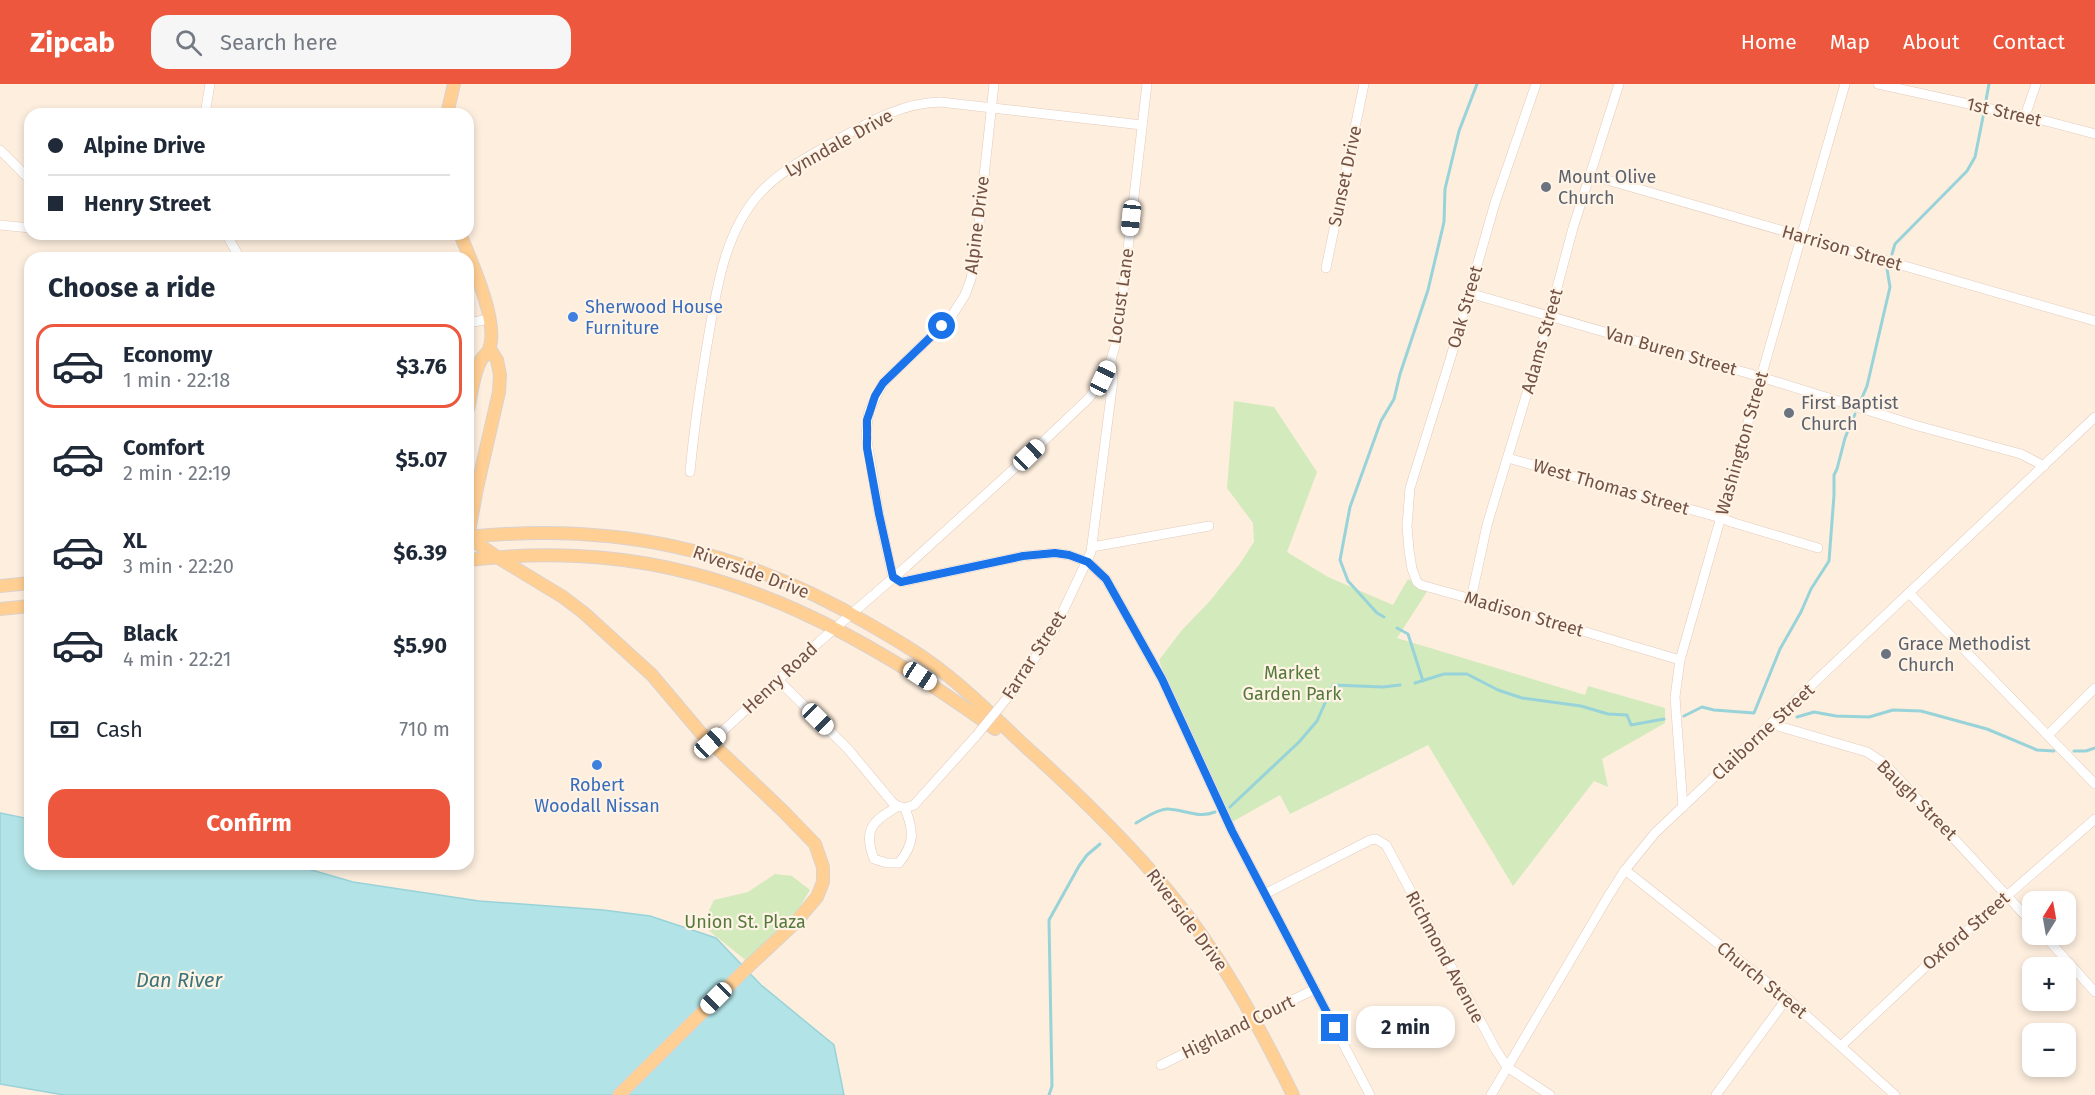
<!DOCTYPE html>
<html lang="en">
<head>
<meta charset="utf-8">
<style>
  :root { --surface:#fff; --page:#f6f6f7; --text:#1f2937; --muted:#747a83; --line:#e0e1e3; --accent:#ed573d }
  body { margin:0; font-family:"Fira Sans",sans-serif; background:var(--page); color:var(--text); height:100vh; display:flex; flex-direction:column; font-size:22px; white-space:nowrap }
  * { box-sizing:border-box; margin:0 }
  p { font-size:20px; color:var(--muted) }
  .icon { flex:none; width:33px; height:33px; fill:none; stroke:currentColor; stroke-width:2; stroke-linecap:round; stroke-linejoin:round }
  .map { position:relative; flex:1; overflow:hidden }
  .sheet { position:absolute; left:24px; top:168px; width:450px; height:618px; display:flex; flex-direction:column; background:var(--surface); border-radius:18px; box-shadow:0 3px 9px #0003 }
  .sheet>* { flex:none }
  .guide { position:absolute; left:24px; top:24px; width:450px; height:132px; border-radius:18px; box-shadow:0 3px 9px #0003; display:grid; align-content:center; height:132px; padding:0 24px; background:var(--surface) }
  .needle { width:39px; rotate:11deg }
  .tools { position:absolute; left:2022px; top:807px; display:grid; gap:12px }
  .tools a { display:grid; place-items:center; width:54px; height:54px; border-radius:12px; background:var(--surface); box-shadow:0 3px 9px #0003; font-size:30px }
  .end { position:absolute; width:27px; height:27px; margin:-14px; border:8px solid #1a73e8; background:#fff; box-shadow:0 0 0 3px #fff }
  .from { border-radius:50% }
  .bubble { position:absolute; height:42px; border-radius:18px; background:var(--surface); box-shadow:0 3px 9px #0003; font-size:20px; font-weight:700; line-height:42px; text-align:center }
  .car { position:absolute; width:18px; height:36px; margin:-18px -9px; border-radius:8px; box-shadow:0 0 4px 2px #0007; background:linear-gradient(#fff 24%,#345 0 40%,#fff 0 76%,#345 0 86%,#fff 0) }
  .guide b { display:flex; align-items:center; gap:21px; height:57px; font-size:22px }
  .guide b+b { border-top:2px solid var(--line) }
  .guide i { width:15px; height:15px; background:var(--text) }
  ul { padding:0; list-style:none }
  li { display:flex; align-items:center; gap:18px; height:84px; margin:0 12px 9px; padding:0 12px; border:3px solid transparent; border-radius:18px }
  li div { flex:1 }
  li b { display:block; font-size:22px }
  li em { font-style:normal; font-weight:700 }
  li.current { border-color:var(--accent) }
  li>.icon { width:54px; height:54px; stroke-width:1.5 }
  h2 { padding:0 24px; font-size:27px; line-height:72px }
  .pay { display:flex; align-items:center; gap:15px; height:66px; padding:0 24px; font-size:22px }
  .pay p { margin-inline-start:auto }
  .primary-button { display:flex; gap:12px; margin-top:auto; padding:12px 24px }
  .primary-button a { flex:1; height:69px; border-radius:18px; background:var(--accent); color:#fff; font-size:24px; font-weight:700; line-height:69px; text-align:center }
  header { display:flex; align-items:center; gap:36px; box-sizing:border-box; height:84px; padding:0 30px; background:var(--accent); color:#fff }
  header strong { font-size:28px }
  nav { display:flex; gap:33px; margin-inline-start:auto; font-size:21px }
  .search { width:420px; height:54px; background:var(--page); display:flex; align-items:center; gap:15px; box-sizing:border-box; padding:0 21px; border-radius:18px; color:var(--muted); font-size:22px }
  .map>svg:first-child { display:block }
</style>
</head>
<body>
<header>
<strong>Zipcab</strong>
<div class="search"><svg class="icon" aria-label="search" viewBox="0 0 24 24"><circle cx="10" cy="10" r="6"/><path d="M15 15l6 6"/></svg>Search here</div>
<nav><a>Home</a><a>Map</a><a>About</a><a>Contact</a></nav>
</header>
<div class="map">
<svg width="2095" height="1011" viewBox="0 0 2095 1011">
  <rect width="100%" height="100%" fill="#fdeede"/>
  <g fill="#d2eabc">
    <polygon points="1234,317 1274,323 1317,388 1287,468 1328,493 1393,521 1408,495 1428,506 1397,554 1585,611 1588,602 1665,624 1665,639 1602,675 1608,703 1594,697 1513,802 1428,661 1290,730 1280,711 1232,738 1174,615 1159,576 1182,546 1209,518 1239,481 1254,458 1253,439 1227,404"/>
    <polygon points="775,790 792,792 810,806 799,824 748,878 702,841 714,816 748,808"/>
  </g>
  <polygon fill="#b2e3e6" stroke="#98d3d9" stroke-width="1.5" points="0,729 30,735 30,780 291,780 353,798 479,817 603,826 650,832 716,854 761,901 834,961 844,1011 64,1011 0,1000"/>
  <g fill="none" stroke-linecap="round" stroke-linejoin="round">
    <g stroke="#98d3d9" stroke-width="3">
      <polyline points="1986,16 1989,0"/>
      <polyline points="1892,170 1895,160 1967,87 1975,73 1984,28"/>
      <polyline points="1861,316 1867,302 1890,203 1887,185"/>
      <polyline points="1384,533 1377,529 1348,497 1340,476 1350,423 1381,337 1394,315 1400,290 1428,206 1444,138 1445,105 1459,47 1477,0"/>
      <polyline points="1397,544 1408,550 1423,597"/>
      <polyline points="1415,599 1444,590 1467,590 1498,606 1522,614 1581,622 1608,630 1627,631 1631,641 1664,635"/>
      <polyline points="1684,632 1702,623 1714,626 1754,629 1780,565 1801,528 1811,505 1829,477 1834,411 1834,391 1837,385 1845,354 1855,330"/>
      <polyline points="1797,633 1814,628 1836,632 1869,633 1893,626 1921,627 1987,645 2037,666 2054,667"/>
      <polyline points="2074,667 2086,667 2095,664"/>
      <polyline points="1230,723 1299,658 1317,637 1333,601 1383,603 1400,601"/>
      <path d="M 1136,739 C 1145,734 1157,725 1167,725 C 1183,725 1198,735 1215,728"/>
      <polyline points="1049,1011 1052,1002 1049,836 1079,782 1087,771 1100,760"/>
    </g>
    <g stroke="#e3cbbd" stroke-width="10">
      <g id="minor">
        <polyline points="994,0 976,167 971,195 965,211 951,233 883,299 869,327 866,350 879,430 892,490 901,498 1023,472 1055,469 1069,471 1088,478 1106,495 1162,595 1232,747 1370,1011"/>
        <polyline points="1536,0 1495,119 1450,276 1410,404 1407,442 1409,466 1412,485 1417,498 1421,501 1522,529 1680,576"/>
        <polyline points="1878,0 2042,36 2095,50"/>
        <polyline points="205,30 210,0"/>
        <polyline points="2025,32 2036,0"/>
        <polyline points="0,66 30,96"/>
        <polyline points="1590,91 2095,237"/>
        <polyline points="0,141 30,144"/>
        <polyline points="226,150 240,174"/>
        <polyline points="1326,184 1364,0"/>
        <polyline points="1469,209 1761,293 1918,342 2021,370 2044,382"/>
        <polyline points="468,239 489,235"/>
        <polyline points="1508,374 1721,434 1731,438 1818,464"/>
        <path d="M 690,388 C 694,345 700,304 707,261 C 716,209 723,150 760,109 C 782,85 812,71 839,55 C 871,37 902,19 940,18 L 1142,41"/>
        <polyline points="1092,463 1209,442"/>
        <polyline points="1909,509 2095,700"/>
        <polyline points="1471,515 1487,441 1543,256 1573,144 1619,0"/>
        <polyline points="778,596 848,665 893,719 898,722"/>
        <polyline points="1012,608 1055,544 1091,468 1113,296 1111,277"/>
        <polyline points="1771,640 1867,668 1884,679 2032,839"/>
        <polyline points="2048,651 2095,604"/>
        <polyline points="710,659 819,558 907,482 1029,371 1089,314 1103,294 1111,276 1118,251 1147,0"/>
        <polyline points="1683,723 1675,613 1680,576 1845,0"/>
        <path d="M 905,724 C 914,748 915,759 899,779 L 887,779 L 874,775 C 862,744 874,737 898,722 L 905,724 L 914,721 L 976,652"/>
        <polyline points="1625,786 1787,914 1895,1011"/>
        <polyline points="1265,810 1370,756 1376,755 1386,761 1496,966 1507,983 1550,1011"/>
        <polyline points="2043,850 2095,908"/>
        <polyline points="1841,962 1923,885 2095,735"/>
        <polyline points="1161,981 1315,905"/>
        <polyline points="1491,1011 1609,811 1625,786 1655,749 2095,333"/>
        <polyline points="1716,1011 1787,914"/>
      </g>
    </g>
    <g stroke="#dbd2cf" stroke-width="14">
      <g id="major">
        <polyline points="447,30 454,0"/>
        <path d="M 460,150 C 470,174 500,240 489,265 C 488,269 483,272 481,276 C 473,290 472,309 468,325"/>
        <path d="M 468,453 C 613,438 741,465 867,539 C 893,554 919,569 943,588 C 972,610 999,638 1026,663 C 1076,708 1125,755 1168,807 C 1219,868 1258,940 1293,1011"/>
        <polyline points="468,453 497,473 563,513 584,529 652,591 700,648 783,727 815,760 823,783 823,798 817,813 795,839 750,881 619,1011"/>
        <polyline points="468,453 477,404 499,308 500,291 497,276 490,265"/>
        <path d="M 468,476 C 504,472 541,470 577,472 C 736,479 869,554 995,645"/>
        <polyline points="0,502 30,499"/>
        <polyline points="0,525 30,522"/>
      </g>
    </g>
    <use href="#minor" stroke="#fff" stroke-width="9"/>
    <use href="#major" stroke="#ffcf93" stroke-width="12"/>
    <g stroke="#e3cbbd" stroke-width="10" stroke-linecap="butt">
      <polyline id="minor-bridge" points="976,652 1012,608"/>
    </g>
    <use href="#minor-bridge" stroke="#fff" stroke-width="9"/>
  </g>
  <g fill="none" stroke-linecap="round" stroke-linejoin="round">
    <polyline stroke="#1a73e8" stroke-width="8" points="942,242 883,299 875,312 867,336 867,364 879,430 893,493 901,498 1023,472 1055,469 1069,471 1088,478 1106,495 1162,595 1232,747 1335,944"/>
  </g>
  <g fill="#6b7280" stroke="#fff3e5" stroke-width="2">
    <circle cx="1546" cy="103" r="6"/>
    <circle cx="1789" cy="329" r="6"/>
    <circle cx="1886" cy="570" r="6"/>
  </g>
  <g fill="#3f7fe0" stroke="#fff3e5" stroke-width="2">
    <circle cx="573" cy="233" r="6"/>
    <circle cx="597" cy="681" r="6"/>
  </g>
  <g text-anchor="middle" stroke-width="4.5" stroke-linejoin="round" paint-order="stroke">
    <g font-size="18" fill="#735245" stroke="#fff3e5">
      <text transform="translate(2004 28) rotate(13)" y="6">1st Street</text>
      <text transform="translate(839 59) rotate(-29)" y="6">Lynndale Drive</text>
      <text transform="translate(1345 92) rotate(-78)" y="6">Sunset Drive</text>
      <text transform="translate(977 141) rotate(-83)" y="6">Alpine Drive</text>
      <text transform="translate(1842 164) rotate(16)" y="6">Harrison Street</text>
      <text transform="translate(1121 212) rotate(-82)" y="6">Locust Lane</text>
      <text transform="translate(1465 223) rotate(-74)" y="6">Oak Street</text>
      <text transform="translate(1542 257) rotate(-74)" y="6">Adams Street</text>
      <text transform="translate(1671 267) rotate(16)" y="6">Van Buren Street</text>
      <text transform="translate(1742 359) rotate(-74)" y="6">Washington Street</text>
      <text transform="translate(1611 403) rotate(16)" y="6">West Thomas Street</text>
      <text transform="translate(751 488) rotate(20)" y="6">Riverside Drive</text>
      <text transform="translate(1524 530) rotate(16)" y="6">Madison Street</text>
      <text transform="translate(1034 571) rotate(-57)" y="6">Farrar Street</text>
      <text transform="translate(780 594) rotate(-43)" y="6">Henry Road</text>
      <text transform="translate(1763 648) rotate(-43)" y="6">Claiborne Street</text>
      <text transform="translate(1917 716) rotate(45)" y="6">Baugh Street</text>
      <text transform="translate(1187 836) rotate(53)" y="6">Riverside Drive</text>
      <text transform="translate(1966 847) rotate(-41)" y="6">Oxford Street</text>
      <text transform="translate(1445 873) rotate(62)" y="6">Richmond Avenue</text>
      <text transform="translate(1762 896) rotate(39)" y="6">Church Street</text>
      <text transform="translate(1238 943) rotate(-26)" y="6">Highland Court</text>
    </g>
    <g font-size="18" fill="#5b616d" stroke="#fff3e5" text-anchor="start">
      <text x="1558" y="99">Mount Olive<tspan x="1558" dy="21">Church</tspan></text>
      <text x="1801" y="325">First Baptist<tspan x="1801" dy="21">Church</tspan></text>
      <text x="1898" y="566">Grace Methodist<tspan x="1898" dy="21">Church</tspan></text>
    </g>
    <g font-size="18" fill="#366cbe" stroke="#fff3e5" text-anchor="start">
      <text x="585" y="229">Sherwood House<tspan x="585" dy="21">Furniture</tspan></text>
      <text x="597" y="707" text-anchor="middle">Robert<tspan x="597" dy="21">Woodall Nissan</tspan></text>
    </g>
    <g font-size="18" fill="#54793d" stroke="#fff3e5">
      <text x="1292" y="595">Market<tspan x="1292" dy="21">Garden Park</tspan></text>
      <text x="745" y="844">Union St. Plaza</text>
    </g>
    <g font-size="20" font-style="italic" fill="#3a747a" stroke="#fff3e5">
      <text x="179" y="903">Dan River</text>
    </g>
  </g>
</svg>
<div class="tools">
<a><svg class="needle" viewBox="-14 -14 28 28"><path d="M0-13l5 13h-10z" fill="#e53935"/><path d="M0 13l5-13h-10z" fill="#747a83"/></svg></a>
<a>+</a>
<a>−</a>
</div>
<i class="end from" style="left:942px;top:242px"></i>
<i class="end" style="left:1335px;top:944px"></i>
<div class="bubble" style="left:1356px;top:922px;width:99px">2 min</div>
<i class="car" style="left:1131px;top:134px;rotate:186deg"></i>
<i class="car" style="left:1103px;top:294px;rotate:25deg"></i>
<i class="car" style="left:1029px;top:371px;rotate:46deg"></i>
<i class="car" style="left:920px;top:592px;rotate:123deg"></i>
<i class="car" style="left:818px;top:635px;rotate:135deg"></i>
<i class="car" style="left:710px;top:659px;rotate:47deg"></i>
<i class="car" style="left:716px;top:914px;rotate:225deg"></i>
<div class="guide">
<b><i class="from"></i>Alpine Drive</b>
<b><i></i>Henry Street</b>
</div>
<section class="sheet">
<h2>Choose a ride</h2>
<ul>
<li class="current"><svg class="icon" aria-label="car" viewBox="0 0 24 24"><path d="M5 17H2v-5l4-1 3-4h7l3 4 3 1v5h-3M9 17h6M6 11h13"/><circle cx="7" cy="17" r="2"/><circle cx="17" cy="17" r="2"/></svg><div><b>Economy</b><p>1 min · 22:18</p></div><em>$3.76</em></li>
<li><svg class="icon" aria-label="car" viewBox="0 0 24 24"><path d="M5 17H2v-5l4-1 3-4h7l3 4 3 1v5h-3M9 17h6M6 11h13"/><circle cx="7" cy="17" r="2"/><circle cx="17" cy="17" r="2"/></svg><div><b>Comfort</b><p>2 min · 22:19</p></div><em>$5.07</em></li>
<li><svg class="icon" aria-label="car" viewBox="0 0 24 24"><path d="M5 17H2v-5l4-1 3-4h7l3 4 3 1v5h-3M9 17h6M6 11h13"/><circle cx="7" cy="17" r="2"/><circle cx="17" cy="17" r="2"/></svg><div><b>XL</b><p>3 min · 22:20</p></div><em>$6.39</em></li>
<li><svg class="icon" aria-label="car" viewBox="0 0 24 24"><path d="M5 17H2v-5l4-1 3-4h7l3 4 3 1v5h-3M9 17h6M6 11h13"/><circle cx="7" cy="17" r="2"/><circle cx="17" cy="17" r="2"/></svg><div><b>Black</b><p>4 min · 22:21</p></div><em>$5.90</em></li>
</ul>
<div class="pay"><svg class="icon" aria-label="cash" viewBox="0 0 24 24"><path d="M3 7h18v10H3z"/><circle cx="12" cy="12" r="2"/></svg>Cash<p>710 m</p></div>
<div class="primary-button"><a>Confirm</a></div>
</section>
</div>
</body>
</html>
